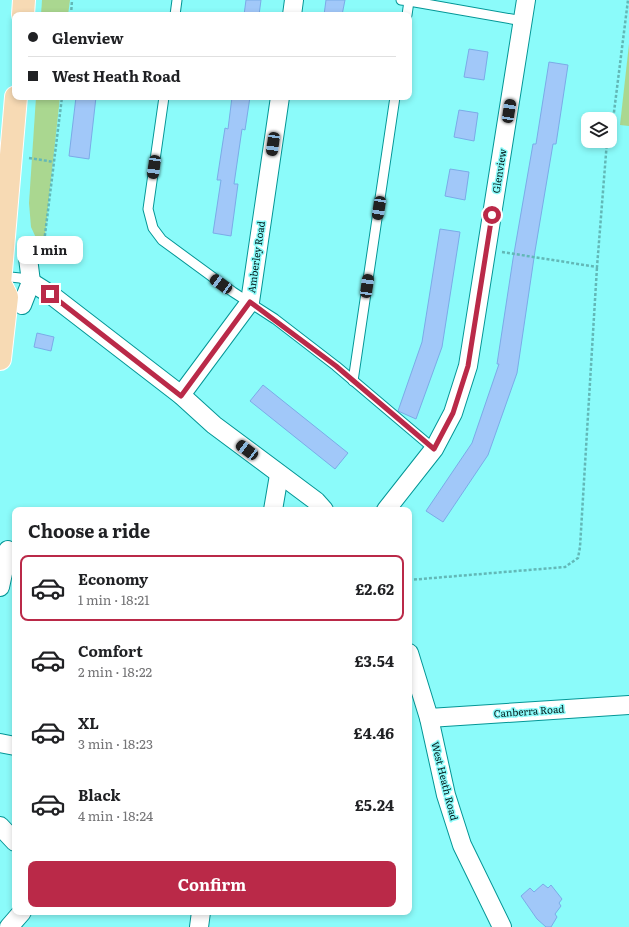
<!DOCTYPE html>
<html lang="en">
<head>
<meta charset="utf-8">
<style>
  :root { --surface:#fff; --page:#f2f2f2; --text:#202124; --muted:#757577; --line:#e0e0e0; --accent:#ba2948 }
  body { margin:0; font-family:Literata,serif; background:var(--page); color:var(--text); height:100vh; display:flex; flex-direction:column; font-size:15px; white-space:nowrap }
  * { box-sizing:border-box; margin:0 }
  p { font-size:13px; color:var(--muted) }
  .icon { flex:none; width:22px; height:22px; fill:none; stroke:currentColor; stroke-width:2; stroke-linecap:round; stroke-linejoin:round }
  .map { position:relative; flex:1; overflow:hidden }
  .sheet { position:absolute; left:12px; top:507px; width:400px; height:408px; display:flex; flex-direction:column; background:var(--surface); border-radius:8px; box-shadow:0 2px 6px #0003 }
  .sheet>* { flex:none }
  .hud { position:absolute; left:12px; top:12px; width:400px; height:88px; border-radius:8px; box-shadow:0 2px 6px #0003; display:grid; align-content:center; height:88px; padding:0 16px; background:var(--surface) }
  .controls { position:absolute; left:581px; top:112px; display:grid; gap:8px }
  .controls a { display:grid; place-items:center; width:36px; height:36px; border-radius:8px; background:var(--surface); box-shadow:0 2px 6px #0003; font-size:20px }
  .end { position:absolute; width:18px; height:18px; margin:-9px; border:5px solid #ba2948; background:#fff; box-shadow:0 0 0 2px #fff }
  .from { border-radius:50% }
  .bubble { position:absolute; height:28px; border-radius:8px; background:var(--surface); box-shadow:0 2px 6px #0003; font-size:13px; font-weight:700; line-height:28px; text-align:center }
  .car { position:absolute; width:12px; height:24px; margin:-12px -6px; border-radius:5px; box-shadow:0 0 3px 1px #0007; background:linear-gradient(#222 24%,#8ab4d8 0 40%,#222 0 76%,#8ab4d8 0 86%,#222 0) }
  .hud b { display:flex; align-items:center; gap:14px; height:38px; font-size:15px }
  .hud b+b { border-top:1px solid var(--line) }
  .hud i { width:10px; height:10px; background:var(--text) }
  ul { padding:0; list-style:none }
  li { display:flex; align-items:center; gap:12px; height:66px; margin:0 8px 6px; padding:0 8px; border:2px solid transparent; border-radius:8px }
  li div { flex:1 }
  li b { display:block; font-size:15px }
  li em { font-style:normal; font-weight:700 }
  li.current { border-color:var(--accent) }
  li>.icon { width:36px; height:36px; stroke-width:1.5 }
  h2 { padding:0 16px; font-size:18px; line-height:48px }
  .button { display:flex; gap:8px; margin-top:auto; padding:8px 16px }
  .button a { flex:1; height:46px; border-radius:8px; background:var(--accent); color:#fff; font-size:16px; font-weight:700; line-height:46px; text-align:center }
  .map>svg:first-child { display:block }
</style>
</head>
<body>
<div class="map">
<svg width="629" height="927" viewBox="0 0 629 927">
  <rect width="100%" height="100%" fill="#8bfbfa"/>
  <g fill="#aad790">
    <polygon points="42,0 70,0 68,15 41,15"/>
    <polygon points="629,44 629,126 620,125"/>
    <polygon points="36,97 60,97 43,253 31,227 29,203"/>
  </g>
  <g fill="#a1c8f9" stroke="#7babe8">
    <polygon points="246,0 261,0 259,15 244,15"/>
    <polygon points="326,0 345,0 342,15 324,15"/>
    <polygon points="469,49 488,52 484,80 464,77"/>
    <polygon points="549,62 568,65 556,144 553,144 535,251 517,373 488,455 443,522 426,511 472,443 499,364 497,364 513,259 533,144 536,144"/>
    <polygon points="76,97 96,97 89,159 69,156"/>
    <polygon points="232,97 250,97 245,130 242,129 234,184 238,184 231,236 213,233 221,180 217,180 225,128 228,129"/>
    <polygon points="459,110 478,113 474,141 454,137"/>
    <polygon points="450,169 469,172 465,200 445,196"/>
    <polygon points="440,229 460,232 442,347 416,419 398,411 422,342"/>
    <polygon points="37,333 54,337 51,351 34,347"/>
    <polygon points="263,385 348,453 335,469 250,401"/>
    <polygon points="543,884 548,888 551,885 562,899 559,903 561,906 555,914 557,917 551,927 546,927 537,919 521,896 530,888 534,892"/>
  </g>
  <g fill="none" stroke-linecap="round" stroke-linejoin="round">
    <g stroke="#039696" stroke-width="11">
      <g id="service">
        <polyline points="401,0 409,1 407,15"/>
        <polyline points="410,0 409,1 523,21"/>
        <polyline points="175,15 177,0"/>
        <polyline points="164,97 148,209 153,228 162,240 233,292 275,319 336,366 434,449"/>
        <polyline points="1,276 20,278 31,282"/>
        <polyline points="353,381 395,97"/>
      </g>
    </g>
    <g stroke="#039696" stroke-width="20">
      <g id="minor">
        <polyline points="292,15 294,0"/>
        <polyline points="31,282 50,294 181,395 214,425 316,501 324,510"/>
        <polyline points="22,305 31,282 28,258"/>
        <polyline points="181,395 250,302 280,97"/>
        <polyline points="273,510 279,475"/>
        <polyline points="386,510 434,449 453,413 468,366 526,0"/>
        <polyline points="0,587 8,550"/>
        <polyline points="409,653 429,718 446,795 462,845 502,927"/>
        <polyline points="429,718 629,705"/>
        <polyline points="0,743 15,746"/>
        <polyline points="0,826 15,842"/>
        <polyline points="9,927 22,912"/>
        <polyline points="199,927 201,912"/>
      </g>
    </g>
    <g stroke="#fff" stroke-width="24">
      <g id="primary">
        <polyline points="23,15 24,0"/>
        <polyline points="0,359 7,297 0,283 16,97"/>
      </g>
    </g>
    <g stroke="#62b8b7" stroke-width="2.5" stroke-dasharray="3 2" stroke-linecap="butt">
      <polyline points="71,15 72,0"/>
      <polyline points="610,127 613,120 628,0"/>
      <polyline points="29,158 54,162"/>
      <polyline points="43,251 62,97"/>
      <polyline points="502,252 597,267 607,141"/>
      <polyline points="409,580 565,567 578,558 580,547 597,267"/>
    </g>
    <use href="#service" stroke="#fff" stroke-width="9"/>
    <use href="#minor" stroke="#fff" stroke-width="18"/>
    <use href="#primary" stroke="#f7dab4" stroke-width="22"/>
  </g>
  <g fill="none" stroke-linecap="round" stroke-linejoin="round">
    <polyline stroke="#ba2948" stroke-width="5" points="50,294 181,396 250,302 336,366 434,449 453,413 468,366 492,215"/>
  </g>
  <g text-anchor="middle" stroke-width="3" stroke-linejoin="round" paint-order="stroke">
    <g font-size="10" fill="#041c1c" stroke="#8bfbfa">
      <text transform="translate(499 171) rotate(-81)" y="4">Glenview</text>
      <text transform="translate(256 257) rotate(-82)" y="4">Amberley Road</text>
      <text transform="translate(529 711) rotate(-4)" y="4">Canberra Road</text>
      <text transform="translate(445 781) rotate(76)" y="4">West Heath Road</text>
    </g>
  </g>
</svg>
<div class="controls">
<a><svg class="icon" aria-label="layers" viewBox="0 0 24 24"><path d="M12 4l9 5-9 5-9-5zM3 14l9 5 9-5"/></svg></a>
</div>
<i class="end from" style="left:492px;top:215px"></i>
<i class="end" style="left:50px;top:294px"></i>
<div class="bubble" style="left:17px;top:236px;width:66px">1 min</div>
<i class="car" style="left:509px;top:111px;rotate:9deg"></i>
<i class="car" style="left:273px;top:144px;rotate:188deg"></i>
<i class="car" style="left:154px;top:167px;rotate:188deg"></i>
<i class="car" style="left:379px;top:208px;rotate:189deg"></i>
<i class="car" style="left:221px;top:284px;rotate:306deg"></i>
<i class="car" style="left:367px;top:286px;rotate:8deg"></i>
<i class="car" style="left:247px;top:450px;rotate:307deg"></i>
<div class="hud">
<b><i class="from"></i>Glenview</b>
<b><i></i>West Heath Road</b>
</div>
<section class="sheet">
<h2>Choose a ride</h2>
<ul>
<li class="current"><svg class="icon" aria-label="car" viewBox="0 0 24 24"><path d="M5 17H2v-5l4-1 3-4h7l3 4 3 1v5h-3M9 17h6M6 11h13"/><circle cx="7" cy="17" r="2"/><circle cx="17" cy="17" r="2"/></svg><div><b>Economy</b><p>1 min · 18:21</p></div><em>£2.62</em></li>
<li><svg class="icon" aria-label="car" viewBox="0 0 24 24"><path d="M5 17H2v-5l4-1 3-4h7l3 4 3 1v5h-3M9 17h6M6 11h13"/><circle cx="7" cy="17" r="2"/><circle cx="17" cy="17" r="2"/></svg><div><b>Comfort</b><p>2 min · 18:22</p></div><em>£3.54</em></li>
<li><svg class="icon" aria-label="car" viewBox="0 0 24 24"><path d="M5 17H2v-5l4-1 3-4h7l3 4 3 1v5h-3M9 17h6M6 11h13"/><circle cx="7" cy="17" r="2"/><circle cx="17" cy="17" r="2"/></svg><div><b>XL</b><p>3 min · 18:23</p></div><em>£4.46</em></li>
<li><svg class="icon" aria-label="car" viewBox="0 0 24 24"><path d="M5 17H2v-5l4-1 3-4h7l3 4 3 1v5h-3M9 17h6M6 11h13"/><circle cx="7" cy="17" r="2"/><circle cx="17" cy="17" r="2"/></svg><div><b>Black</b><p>4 min · 18:24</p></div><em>£5.24</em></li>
</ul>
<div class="button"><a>Confirm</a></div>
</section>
</div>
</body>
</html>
